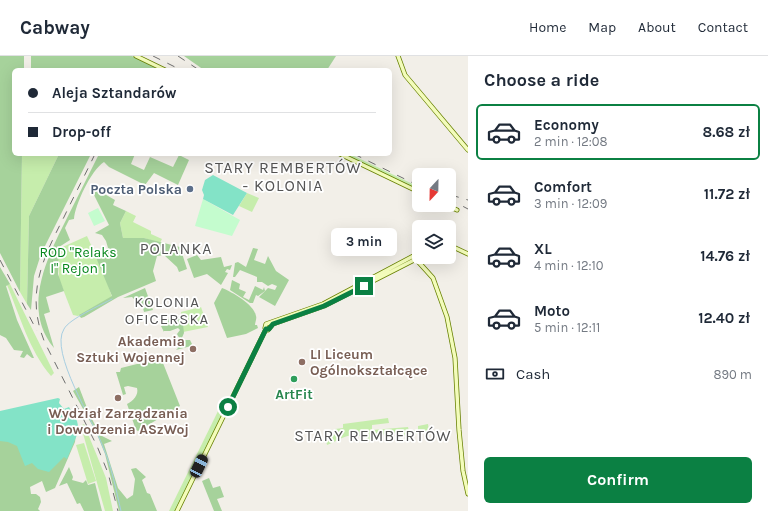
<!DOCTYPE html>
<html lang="en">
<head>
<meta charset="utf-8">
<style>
  :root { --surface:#fff; --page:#f2f2f3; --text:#1f2937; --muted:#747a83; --line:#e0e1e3; --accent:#0b8043 }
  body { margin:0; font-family:Karla,sans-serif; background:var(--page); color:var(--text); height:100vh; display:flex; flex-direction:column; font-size:15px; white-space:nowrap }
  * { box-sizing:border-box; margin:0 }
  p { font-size:13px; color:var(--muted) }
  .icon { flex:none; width:22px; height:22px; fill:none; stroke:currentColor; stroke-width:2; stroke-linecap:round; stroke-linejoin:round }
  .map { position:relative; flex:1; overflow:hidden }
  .side { display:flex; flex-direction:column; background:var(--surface); width:300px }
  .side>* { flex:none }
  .top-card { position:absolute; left:12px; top:12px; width:380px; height:88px; border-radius:6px; box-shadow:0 4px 16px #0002; display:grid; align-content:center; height:88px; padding:0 16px; background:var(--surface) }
  .needle { width:26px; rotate:202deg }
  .fabs { position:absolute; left:412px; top:112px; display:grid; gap:8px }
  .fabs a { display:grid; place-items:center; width:44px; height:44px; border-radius:6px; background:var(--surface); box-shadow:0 4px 16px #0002; font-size:20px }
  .end { position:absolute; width:18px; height:18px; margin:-9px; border:5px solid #0b8043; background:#fff; box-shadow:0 0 0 2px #fff }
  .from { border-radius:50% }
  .bubble { position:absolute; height:28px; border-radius:6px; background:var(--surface); box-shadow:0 4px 16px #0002; font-size:13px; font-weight:700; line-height:28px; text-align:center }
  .car { position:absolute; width:12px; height:24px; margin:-12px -6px; border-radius:5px; box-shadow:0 0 3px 1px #0007; background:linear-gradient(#222 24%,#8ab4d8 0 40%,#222 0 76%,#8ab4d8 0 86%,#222 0) }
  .top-card b { display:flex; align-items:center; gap:14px; height:38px; font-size:15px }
  .top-card b+b { border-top:1px solid var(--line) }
  .top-card i { width:10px; height:10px; background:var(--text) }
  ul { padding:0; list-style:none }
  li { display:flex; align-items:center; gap:12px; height:56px; margin:0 8px 6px; padding:0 8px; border:2px solid transparent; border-radius:6px }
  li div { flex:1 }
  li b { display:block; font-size:15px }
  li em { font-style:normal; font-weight:700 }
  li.selected { border-color:var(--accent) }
  li>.icon { width:36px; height:36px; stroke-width:1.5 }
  h2 { padding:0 16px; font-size:18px; line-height:48px }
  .pay { display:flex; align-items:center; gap:10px; height:44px; padding:0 16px; font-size:15px }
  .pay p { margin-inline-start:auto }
  .action { display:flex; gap:8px; margin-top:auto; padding:8px 16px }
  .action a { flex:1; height:46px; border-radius:6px; background:var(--accent); color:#fff; font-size:16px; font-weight:700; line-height:46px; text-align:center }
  header { display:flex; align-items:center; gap:24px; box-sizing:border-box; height:56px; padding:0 20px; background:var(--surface); border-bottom:1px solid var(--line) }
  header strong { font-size:19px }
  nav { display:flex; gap:22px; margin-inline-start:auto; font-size:14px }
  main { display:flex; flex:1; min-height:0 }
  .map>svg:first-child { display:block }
</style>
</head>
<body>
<header>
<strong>Cabway</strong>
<nav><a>Home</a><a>Map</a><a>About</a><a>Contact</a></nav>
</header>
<main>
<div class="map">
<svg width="468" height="455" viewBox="0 0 468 455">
  <rect width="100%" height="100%" fill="#f2efe8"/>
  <g fill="#c6edac">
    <polygon points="22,98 59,98 29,160 27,248 20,236"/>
    <polygon points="344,98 350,98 419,131 419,135"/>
    <polygon points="247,137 259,142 252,156 239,150"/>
    <polygon points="126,155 136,160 133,166 151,175 151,178 162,183 160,187 144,182 123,182 120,167"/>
    <polygon points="87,180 105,220 112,241 78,260 73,259 59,223 58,193"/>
    <path d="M 10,228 L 54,317 L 51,320 C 29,294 20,260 7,229 Z"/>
    <polygon points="201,251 208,271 183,276 181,256"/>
    <polygon points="220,351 225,354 175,455 169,455"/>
    <path d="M 388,362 L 389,367 L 372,369 L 372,374 L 408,371 L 409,375 L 418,374 L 418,370 L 428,368 L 429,376 L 401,380 L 400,376 L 381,379 L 382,382 L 370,384 L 363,381 L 369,380 L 368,375 L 362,375 L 362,381 C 350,375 337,385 327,389 L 325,380 L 336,378 L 335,373 L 343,372 L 343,368 Z"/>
    <polygon points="84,368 106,422 113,455 105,455 82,374 82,369"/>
    <polygon points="84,387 96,425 88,428 76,389"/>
  </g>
  <g fill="#a6d29b">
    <polygon points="0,0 24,0 24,14 14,14 14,98 22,98 20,236 0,197"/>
    <polygon points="31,0 132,0 160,14 31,14"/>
    <polygon points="184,0 336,0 327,14 204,14"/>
    <polygon points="59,98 91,98 41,198 34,220 31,254 27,248 29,160"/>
    <path d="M 99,98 L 135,98 L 131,108 L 144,114 L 150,101 L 173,111 L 179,99 L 189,104 L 178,129 L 154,117 L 145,129 L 109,111 L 104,106 C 91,114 75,149 74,163 L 69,164 L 65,172 L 70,184 L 59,191 L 58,218 L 64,235 L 46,241 L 50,256 L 44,258 L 54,292 C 20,251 49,198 69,158 C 79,138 89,118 99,98 Z"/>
    <polygon points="94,132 115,144 113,149 126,155 120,167 123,182 144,182 180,191 187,213 179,216 177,211 164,199 157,200 153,215 156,225 118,241 84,261 81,262 79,259 112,240 95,199 108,192 106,185 102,179 95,177 109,169 92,135"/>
    <polygon points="253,192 258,193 254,204 265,208 268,200 276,215 289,224 275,250 259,241 268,232 275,234 277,230 272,228 268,230 262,226 257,226 257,221 240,214 235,221 233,221 235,207 238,206 246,211"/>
    <polygon points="197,199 201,204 221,201 224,211 232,209 230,214 227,213 225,216 228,217 221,229 207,218 194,222 187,203"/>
    <polygon points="0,211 10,228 6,230 17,264 34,302 32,302 27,298 24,302 20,301 23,295 14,294 6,282 0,279"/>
    <polygon points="232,224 240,228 239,233 246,236 243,241 249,244 255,230 263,234 264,231 265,235 258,240 256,239 253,247 250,247 230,234"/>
    <polygon points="145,232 153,254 144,256 143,252 132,241 123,242"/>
    <path d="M 222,232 C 232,236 254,248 256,260 C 257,262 255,267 255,269 L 257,269 L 258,272 L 246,278 L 227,282 L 214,247 Z"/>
    <polygon points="177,260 182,260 184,277 181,284 190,284 192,288 191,290 176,294 178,292 177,287 181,291 183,289 177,278 180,274 178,272 170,275 164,275 164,276 161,270 168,263"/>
    <path d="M 161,302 L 180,350 L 138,375 L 136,374 L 127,348 C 133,345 139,339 137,332 L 128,330 L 124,331 L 126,338 L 123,339 L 116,316 L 120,316 L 121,312 Z"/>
    <polygon points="79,331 89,357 100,379 112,385 104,388 118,432 127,443 133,439 135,423 131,413 136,412 146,421 142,424 147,437 150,438 157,455 119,455 105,398 96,376 73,335"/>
    <polygon points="76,378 75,386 55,432 46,436 42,425 30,431 31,438 36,438 40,441 41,446 38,453 40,455 0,455 0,383"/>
    <polygon points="69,411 73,421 72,424 83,427 86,424 88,429 95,427 102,455 84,455 80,447 77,448 67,427 59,430"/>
    <polygon points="209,422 213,432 220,430 224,441 217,443 222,455 214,455 202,425"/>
  </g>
  <g fill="#c4fcce">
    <polygon points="203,143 240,164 232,180 195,170"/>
    <polygon points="98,152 105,165 94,170 88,157"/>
  </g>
  <g fill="#83e3c7">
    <polygon points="213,119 247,137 233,159 203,143 204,139 202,134 205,124"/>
    <polygon points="58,342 60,343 59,347 64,353 69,351 77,365 79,374 67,403 64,401 49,416 38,413 32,407 25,410 17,390 8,386 0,385 0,355"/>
  </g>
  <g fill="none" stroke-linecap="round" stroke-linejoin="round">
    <path stroke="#a7cee1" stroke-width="1" d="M 112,243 C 101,249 69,263 64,273 C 49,296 94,366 103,391 C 112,411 116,434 121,455"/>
    <g stroke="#678000" stroke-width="5">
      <g id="secondary">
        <polyline points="136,0 165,14"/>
        <polyline points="398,0 405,19 468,94"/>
        <polyline points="340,98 419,136"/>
        <polyline points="446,149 457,154"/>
        <polyline points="449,189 468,198"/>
        <polyline points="419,197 323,248 266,268 265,272 268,274 273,268 324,250 420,201"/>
        <polyline points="414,201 433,222 447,261 455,302 459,374 463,415 468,438"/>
        <polyline points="177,455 266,273"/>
      </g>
    </g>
    <use href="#secondary" stroke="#f3fcbb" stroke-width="3.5"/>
    <g stroke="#6f6f6f" stroke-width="1" stroke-dasharray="8 8" stroke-linecap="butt">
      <polyline points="153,0 181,14"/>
      <polyline points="178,0 199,14"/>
      <path d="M 95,98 C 85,119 74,140 64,161 C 42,204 25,239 45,287 L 97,390 L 108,417 L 118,455"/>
      <polyline points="354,98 419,130"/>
      <polyline points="451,139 468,144"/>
      <polyline points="449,143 468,153"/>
      <polyline points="0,204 37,275"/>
    </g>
  </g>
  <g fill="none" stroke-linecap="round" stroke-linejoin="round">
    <polyline stroke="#0b8043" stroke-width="5" points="228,351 266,273 269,273 273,268 324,250 364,230"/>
  </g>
  <circle fill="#5c6f8a" stroke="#fff" stroke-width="1.5" cx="190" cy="133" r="4"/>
  <g fill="#8d6e63" stroke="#fff" stroke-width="1.5">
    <circle cx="193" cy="293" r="4"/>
    <circle cx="302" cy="306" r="4"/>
    <circle cx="118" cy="342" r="4"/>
  </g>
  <circle fill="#2e9e5b" stroke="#fff" stroke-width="1.5" cx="294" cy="323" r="4"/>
  <g text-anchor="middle" stroke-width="3.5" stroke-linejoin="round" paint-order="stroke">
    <g font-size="14" font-weight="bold" fill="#4e5e75" stroke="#fff" text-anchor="end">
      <text x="182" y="138">Poczta Polska</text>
    </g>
    <g font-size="14" fill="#07871d" stroke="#fff">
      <text x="78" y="201">ROD "Relaks<tspan x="78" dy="16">I" Rejon 1</tspan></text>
    </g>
    <g font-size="14" font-weight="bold" fill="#785e54" stroke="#fff" text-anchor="end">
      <text x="185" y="290">Akademia<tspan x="185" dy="16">Sztuki Wojennej</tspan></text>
      <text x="310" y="303" text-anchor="start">LI Liceum<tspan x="310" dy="16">Ogólnokształcące</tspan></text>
      <text x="118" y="362" text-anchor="middle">Wydział Zarządzania<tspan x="118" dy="16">i Dowodzenia ASzWoj</tspan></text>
    </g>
    <g font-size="14" font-weight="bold" fill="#27864d" stroke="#fff">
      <text x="294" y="343">ArtFit</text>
    </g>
    <g font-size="15" letter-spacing="1" fill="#545454" stroke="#fff">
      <text x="167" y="251">KOLONIA<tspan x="167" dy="17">OFICERSKA</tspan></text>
    </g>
    <g font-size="16" letter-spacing="1" fill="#545454" stroke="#fff">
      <text x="283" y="117">STARY REMBERTÓW<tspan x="283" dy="18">- KOLONIA</tspan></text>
      <text x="176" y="198">POLANKA</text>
      <text x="373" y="385">STARY REMBERTÓW</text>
    </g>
  </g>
</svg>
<div class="fabs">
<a><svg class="needle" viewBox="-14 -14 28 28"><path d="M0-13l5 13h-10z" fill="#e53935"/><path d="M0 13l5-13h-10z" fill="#747a83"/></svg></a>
<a><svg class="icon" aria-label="layers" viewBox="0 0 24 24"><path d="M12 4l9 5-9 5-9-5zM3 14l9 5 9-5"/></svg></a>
</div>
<i class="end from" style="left:228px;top:351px"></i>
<i class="end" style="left:364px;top:230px"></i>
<div class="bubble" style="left:331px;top:172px;width:66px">3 min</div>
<i class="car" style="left:199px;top:410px;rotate:26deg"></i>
<div class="top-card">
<b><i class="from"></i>Aleja Sztandarów</b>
<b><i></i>Drop-off</b>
</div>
</div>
<section class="side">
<h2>Choose a ride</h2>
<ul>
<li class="selected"><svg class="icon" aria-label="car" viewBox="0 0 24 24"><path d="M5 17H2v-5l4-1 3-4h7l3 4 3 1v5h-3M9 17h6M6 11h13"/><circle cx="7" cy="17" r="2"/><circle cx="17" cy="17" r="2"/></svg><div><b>Economy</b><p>2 min · 12:08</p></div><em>8.68 zł</em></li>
<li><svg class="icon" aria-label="car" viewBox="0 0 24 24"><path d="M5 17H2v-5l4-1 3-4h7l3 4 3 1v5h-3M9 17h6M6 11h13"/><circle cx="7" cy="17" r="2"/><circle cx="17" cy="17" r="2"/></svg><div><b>Comfort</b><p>3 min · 12:09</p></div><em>11.72 zł</em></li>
<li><svg class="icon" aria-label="car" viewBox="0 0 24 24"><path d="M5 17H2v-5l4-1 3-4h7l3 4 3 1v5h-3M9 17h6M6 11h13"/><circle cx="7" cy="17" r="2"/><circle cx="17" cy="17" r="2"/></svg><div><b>XL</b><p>4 min · 12:10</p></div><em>14.76 zł</em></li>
<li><svg class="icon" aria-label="car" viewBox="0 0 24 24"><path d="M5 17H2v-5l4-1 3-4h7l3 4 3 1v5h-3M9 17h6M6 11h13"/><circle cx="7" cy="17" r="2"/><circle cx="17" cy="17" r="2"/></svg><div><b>Moto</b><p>5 min · 12:11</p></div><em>12.40 zł</em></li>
</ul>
<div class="pay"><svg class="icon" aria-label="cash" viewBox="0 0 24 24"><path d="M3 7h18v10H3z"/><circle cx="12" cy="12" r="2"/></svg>Cash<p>890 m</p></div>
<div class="action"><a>Confirm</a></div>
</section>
</main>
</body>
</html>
